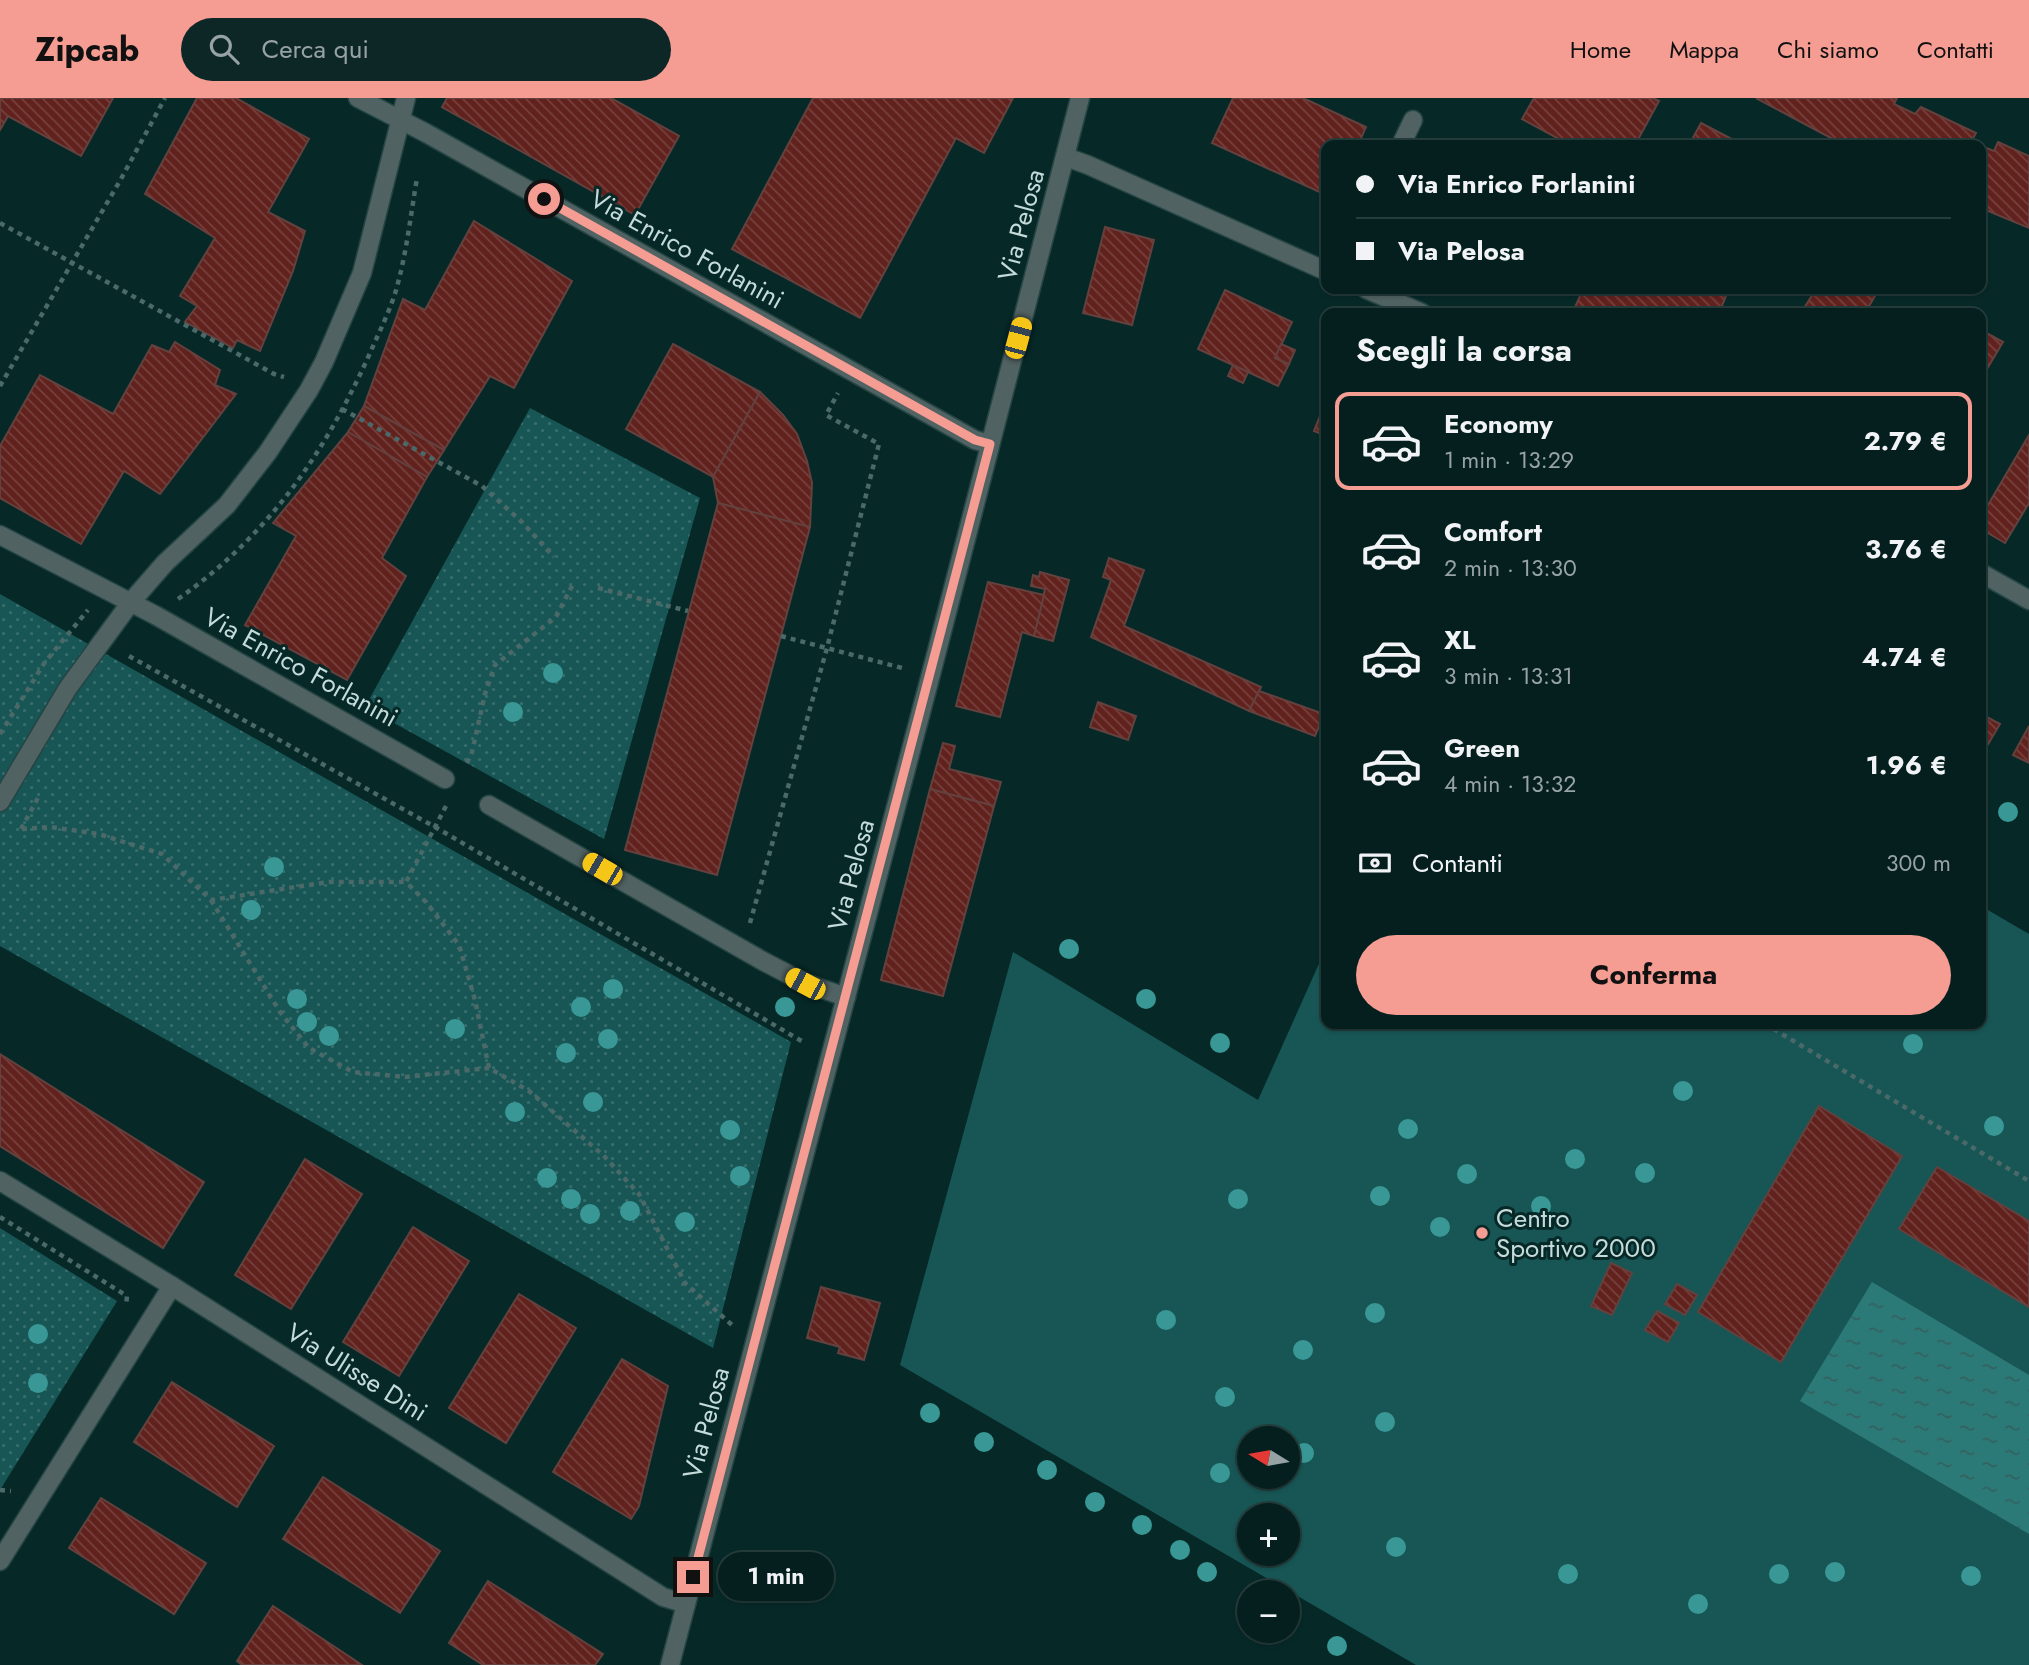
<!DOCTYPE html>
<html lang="it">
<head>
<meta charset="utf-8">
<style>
  :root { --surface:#041f1e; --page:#0d2727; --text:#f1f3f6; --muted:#97a2a4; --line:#253d3c; --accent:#f59c93 }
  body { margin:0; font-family:Jost,sans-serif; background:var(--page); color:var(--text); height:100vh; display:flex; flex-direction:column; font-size:26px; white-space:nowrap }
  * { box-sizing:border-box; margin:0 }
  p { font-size:23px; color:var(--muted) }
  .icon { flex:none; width:38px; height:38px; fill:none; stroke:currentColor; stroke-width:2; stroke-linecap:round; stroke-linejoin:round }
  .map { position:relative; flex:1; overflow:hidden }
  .side { position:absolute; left:1321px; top:210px; width:665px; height:721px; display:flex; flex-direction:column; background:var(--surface); border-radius:14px; box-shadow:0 2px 5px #0004,0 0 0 2px var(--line) }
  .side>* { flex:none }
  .guide { position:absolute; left:1321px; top:42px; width:665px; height:154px; border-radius:14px; box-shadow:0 2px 5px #0004,0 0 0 2px var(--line); display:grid; align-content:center; height:154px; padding:0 35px; background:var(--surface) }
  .needle { width:46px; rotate:281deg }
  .controls { position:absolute; left:1237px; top:1328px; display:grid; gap:14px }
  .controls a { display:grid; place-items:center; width:63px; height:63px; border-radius:50%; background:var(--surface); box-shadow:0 2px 5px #0004,0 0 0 2px var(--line); font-size:35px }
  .end { position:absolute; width:32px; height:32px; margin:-16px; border:9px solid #f59c93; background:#111; box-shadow:0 0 0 4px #111 }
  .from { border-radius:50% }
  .bubble { position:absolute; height:49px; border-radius:24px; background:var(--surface); box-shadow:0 2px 5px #0004,0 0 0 2px var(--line); font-size:23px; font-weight:700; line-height:49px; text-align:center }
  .car { position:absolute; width:21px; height:42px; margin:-21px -10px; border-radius:9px; box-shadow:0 0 5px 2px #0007; background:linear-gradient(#f5c518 24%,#345 0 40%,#f5c518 0 76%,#345 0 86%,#f5c518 0) }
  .guide b { display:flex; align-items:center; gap:24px; height:66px; font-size:26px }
  .guide b+b { border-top:2px solid var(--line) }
  .guide i { width:18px; height:18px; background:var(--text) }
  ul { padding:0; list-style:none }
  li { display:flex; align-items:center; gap:21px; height:98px; margin:0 14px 10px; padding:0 21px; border:4px solid transparent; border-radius:14px }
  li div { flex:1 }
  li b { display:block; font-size:26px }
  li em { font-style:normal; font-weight:700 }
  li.current { border-color:var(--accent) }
  li>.icon { width:63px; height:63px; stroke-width:1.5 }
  h2 { padding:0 35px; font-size:32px; line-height:84px }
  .pay { display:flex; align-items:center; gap:18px; height:77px; padding:0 35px; font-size:26px }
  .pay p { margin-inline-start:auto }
  .primary-button { display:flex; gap:14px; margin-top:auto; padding:14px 35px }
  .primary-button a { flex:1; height:80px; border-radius:42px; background:var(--accent); color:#111; font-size:28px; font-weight:700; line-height:80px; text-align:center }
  header { display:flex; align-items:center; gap:42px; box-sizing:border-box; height:98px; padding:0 35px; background:var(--accent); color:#111 }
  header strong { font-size:33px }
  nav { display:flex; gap:38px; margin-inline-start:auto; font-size:24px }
  .search { width:490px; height:63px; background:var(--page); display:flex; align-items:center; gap:18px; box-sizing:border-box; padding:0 24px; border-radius:38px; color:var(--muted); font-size:26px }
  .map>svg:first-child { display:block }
</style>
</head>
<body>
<header>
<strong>Zipcab</strong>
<div class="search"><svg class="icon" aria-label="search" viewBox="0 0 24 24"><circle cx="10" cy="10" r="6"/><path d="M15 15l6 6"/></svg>Cerca qui</div>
<nav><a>Home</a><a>Mappa</a><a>Chi siamo</a><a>Contatti</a></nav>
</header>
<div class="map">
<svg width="2029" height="1567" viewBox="0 0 2029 1567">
  <defs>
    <pattern id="park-dots" width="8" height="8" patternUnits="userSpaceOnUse" patternTransform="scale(1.75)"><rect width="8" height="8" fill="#175655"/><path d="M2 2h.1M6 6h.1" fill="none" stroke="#376e6d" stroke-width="1.8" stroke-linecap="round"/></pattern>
    <pattern id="water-ripples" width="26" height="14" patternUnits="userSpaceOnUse" patternTransform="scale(1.75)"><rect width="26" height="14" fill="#2c7a78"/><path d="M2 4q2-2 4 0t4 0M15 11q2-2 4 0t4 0" fill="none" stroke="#33615f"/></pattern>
    <pattern id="building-back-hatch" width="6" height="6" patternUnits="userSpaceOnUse" patternTransform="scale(1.75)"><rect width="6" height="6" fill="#61211d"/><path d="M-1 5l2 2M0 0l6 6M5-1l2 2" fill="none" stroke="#76413d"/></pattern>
  </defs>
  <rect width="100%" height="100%" fill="#062928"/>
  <path fill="#175655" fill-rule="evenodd" d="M 1981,808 L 2029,836 L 2029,1567 L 1416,1567 L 900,1267 L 1013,854 L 1258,1002 L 1326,850 L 1326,926 L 1981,926 ZM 1250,1340 L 1288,1340 L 1288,1379 L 1250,1379 ZM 1250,1418 L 1288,1418 L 1288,1456 L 1250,1456 Z"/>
  <g fill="url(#park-dots)">
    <polygon points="530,310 700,400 604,741 365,609"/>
    <polygon points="0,496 791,944 713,1250 0,848"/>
    <polygon points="0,1130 117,1203 0,1392"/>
  </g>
  <polygon fill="url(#water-ripples)" points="1872,1184 2029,1277 2029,1436 1800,1303"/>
  <g fill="url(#building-back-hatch)" stroke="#63413e" stroke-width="2">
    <polygon points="0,0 113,0 81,58 8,18 0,32"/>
    <polygon points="197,0 236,0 309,41 268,114 305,133 293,173 260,253 237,242 233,250 185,224 197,208 180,198 215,140 145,96"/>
    <polygon points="447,0 611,0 679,38 635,117 442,9"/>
    <polygon points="813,0 1013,0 984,55 956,40 860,220 732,151"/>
    <polygon points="1233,0 1303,0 1366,29 1358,47 1326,47 1326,97 1212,45"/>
    <polygon points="1534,0 1653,0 1659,3 1635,47 1570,47 1522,21"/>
    <polygon points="1756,0 1897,0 1894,6 1915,16 1921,9 1976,35 1971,44 1979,47 1844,47"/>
    <polygon points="1701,25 1743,47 1689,47"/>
    <polygon points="1998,44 2029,58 2029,130 1981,110 1981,48 1994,53"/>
    <polygon points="474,123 572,183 514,290 490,278 444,352 364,308 403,201 425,212"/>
    <polygon points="1105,129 1154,142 1132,227 1083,215"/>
    <polygon points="1583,191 1710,191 1726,198 1719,215 1575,215 1573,214"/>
    <polygon points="1816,191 1879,191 1865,215 1801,215"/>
    <polygon points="1225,192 1292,224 1275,260 1289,266 1278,288 1198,251"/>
    <polygon points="1981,232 2003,244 1984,276 1981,274"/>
    <polygon points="175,244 220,272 215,287 236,296 160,396 124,373 81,446 0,400 0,348 40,277 113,316 152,247 169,254"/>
    <polygon points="673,246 760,294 713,379 626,331"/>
    <polygon points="1281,246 1295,252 1289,266 1275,260"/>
    <polygon points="1233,267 1248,274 1243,285 1228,278"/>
    <polygon points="760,294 783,317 797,336 807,363 812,385 810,429 718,405 713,379"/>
    <polygon points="1326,303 1326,338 1314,333"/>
    <polygon points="364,308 444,352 427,379 348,334"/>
    <polygon points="348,334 427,379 382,460 406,478 347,582 245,527 296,438 273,425"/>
    <polygon points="2029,337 2029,405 2005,445 1981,431 1981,419"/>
    <polygon points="718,405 810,429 717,777 625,752"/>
    <polygon points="1109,460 1144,472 1124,528 1261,589 1249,613 1091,539 1111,482 1103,479"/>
    <polygon points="1040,474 1069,482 1053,543 1034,538 1045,491 1031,488 1033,477 1039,479"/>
    <polygon points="988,484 1044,497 1034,538 1022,534 1000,619 956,608"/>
    <polygon points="1259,593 1324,616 1315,638 1249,613"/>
    <polygon points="1098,604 1136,618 1128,642 1090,629"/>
    <polygon points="1981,616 2000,626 1987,648 1981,645"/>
    <polygon points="2029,628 2029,665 2013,657"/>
    <polygon points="943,645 955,648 949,671 1001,684 994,708 930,691"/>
    <polygon points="930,691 994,708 943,898 881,882"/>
    <polygon points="0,956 204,1084 163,1150 0,1048"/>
    <polygon points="1819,1008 1902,1058 1781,1264 1698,1214"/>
    <polygon points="305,1061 362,1096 291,1211 235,1177"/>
    <polygon points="1937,1069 2029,1123 2029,1209 1899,1131"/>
    <polygon points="413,1129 469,1163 399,1278 343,1244"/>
    <polygon points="1611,1165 1632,1175 1612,1217 1591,1208"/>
    <polygon points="1677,1186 1697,1197 1685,1217 1665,1206"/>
    <polygon points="821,1189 880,1205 864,1262 838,1255 840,1249 807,1240"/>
    <polygon points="519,1196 576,1230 506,1345 449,1310"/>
    <polygon points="1657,1213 1679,1225 1668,1244 1645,1232"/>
    <polygon points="622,1261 668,1288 639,1408 631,1421 553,1374"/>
    <polygon points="172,1284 274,1348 237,1409 134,1344"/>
    <polygon points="323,1379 440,1453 400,1515 283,1441"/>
    <polygon points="101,1400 206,1465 174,1516 69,1450"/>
    <polygon points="488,1483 603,1556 595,1567 483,1567 449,1545"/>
    <polygon points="273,1508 344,1555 362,1567 242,1567 237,1563"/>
  </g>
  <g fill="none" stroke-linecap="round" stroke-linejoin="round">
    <g stroke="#244544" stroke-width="21">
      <g id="minor">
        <polyline points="358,0 426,35 975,342 990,346"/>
        <polyline points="1401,47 1413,22"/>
        <polyline points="1066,59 1088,67 1326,173"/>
        <polyline points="1366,191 1422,215"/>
        <polyline points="0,437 155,517 445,681"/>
        <polyline points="1981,475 2029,502"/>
        <polyline points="0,704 68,590 131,504 165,465 227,407 268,354 309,292 324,264 362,175 406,0"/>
        <polyline points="489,707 761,862 805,885 846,899"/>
        <polyline points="0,1083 172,1188 663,1499 686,1506"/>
        <polyline points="0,1463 172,1188"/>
        <polyline points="670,1567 931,576 1080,0"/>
      </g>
    </g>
    <g stroke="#4a6968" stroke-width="4.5" stroke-dasharray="5 5" stroke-linecap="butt">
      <polyline points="0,125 274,276 284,279"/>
      <polyline points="0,288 121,81 165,0"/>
      <polyline points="342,311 482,388 522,424 554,459"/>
      <polyline points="598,490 688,513"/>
      <path d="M 178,501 C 269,437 325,355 370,255 C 380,232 392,209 398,185 C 407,151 411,115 417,80"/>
      <polyline points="781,538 906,571"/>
      <polyline points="129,558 435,729 805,945"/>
      <polyline points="0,636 45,564 88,512"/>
      <polyline points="467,665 472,654 485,596 495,567 556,519 574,484"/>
      <polyline points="446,708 406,784 426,804 459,847 475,902 489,970 529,993 604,1058 639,1096 685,1185 732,1227"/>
      <polyline points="21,731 39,698"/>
      <polyline points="22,731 50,729 99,736 162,756 211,802 329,784 406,784"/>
      <polyline points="211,802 280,914 309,950 353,974 405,979 489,970"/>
      <polyline points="750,825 827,550 879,346 826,317 838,295"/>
      <polyline points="1765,926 2029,1083"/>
      <polyline points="0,1119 127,1198 126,1208"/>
      <polyline points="0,1392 11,1393"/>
    </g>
    <use href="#minor" stroke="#516262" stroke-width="18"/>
  </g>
  <g fill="#399895">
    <circle cx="553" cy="575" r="10"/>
    <circle cx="513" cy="614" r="10"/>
    <circle cx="2008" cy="714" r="10"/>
    <circle cx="274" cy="769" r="10"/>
    <circle cx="251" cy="812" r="10"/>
    <circle cx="1069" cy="851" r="10"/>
    <circle cx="613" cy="891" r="10"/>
    <circle cx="297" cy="901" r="10"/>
    <circle cx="1146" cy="901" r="10"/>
    <circle cx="581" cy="909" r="10"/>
    <circle cx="785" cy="909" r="10"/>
    <circle cx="307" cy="924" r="10"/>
    <circle cx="455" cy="931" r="10"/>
    <circle cx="329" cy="938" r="10"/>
    <circle cx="608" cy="941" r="10"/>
    <circle cx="1220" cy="945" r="10"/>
    <circle cx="1913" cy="946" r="10"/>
    <circle cx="566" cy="955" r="10"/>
    <circle cx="1683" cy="993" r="10"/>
    <circle cx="593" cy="1004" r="10"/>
    <circle cx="515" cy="1014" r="10"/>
    <circle cx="1994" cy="1028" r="10"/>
    <circle cx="1408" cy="1031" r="10"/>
    <circle cx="730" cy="1032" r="10"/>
    <circle cx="1575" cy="1061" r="10"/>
    <circle cx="1645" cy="1075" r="10"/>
    <circle cx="1467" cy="1076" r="10"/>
    <circle cx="740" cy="1078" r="10"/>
    <circle cx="547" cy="1080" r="10"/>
    <circle cx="1380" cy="1098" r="10"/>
    <circle cx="571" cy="1101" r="10"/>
    <circle cx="1238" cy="1101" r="10"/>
    <circle cx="1541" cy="1108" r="10"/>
    <circle cx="630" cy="1113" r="10"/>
    <circle cx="590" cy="1116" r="10"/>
    <circle cx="685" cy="1124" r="10"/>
    <circle cx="1440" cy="1129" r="10"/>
    <circle cx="1375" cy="1215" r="10"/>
    <circle cx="1166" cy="1222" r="10"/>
    <circle cx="38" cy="1236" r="10"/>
    <circle cx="1303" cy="1252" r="10"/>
    <circle cx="38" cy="1285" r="10"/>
    <circle cx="1225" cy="1299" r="10"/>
    <circle cx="930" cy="1315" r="10"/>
    <circle cx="1385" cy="1324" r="10"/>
    <circle cx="984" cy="1344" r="10"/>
    <circle cx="1304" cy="1355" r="10"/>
    <circle cx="1047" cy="1372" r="10"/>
    <circle cx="1220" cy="1375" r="10"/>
    <circle cx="1095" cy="1404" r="10"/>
    <circle cx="1142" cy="1427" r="10"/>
    <circle cx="1396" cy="1449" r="10"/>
    <circle cx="1180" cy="1452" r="10"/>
    <circle cx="1207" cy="1474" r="10"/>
    <circle cx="1835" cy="1474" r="10"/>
    <circle cx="1568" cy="1476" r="10"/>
    <circle cx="1779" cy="1476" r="10"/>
    <circle cx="1971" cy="1478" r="10"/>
    <circle cx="1698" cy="1506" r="10"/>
    <circle cx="1337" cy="1548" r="10"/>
  </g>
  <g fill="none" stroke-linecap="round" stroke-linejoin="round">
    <polyline stroke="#f59c93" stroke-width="9" points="544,101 975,342 990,346 693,1479"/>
  </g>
  <circle fill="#f59c93" stroke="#062928" stroke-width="2.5" cx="1482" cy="1135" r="7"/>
  <g text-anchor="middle" stroke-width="6" stroke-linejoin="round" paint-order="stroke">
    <g font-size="26" fill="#c4dbda" stroke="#062928">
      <text transform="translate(1021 127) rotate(-75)" y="9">Via Pelosa</text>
      <text transform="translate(687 151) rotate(29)" y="9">Via Enrico Forlanini</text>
      <text transform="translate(301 569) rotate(29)" y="9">Via Enrico Forlanini</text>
      <text transform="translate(851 777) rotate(-75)" y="9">Via Pelosa</text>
      <text transform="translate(357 1274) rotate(32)" y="9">Via Ulisse Dini</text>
      <text transform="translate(706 1325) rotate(-75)" y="9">Via Pelosa</text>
    </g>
    <g font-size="26" fill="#c4dbda" stroke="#062928" text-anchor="start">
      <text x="1496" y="1129">Centro<tspan x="1496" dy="30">Sportivo 2000</tspan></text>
    </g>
  </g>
</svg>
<div class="controls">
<a><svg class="needle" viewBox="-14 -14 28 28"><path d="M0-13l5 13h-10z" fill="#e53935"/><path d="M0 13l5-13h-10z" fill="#97a2a4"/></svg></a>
<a>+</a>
<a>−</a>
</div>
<i class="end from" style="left:544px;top:101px"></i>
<i class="end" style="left:693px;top:1479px"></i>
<div class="bubble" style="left:718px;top:1454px;width:116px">1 min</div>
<i class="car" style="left:1018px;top:240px;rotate:15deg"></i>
<i class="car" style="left:602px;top:771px;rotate:300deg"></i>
<i class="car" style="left:805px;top:886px;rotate:298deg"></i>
<div class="guide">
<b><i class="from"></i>Via Enrico Forlanini</b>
<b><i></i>Via Pelosa</b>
</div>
<section class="side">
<h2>Scegli la corsa</h2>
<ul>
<li class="current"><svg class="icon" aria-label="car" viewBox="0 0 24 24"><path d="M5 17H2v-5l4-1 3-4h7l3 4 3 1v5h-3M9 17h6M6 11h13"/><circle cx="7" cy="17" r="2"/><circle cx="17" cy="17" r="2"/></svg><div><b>Economy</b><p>1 min · 13:29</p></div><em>2.79 €</em></li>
<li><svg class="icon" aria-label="car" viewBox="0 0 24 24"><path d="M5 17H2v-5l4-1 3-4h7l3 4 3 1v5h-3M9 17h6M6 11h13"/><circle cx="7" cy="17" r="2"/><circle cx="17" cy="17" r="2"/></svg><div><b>Comfort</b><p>2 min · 13:30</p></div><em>3.76 €</em></li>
<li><svg class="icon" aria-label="car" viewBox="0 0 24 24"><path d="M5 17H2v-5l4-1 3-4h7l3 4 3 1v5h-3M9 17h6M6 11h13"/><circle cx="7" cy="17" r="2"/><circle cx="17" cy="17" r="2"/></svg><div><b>XL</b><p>3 min · 13:31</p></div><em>4.74 €</em></li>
<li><svg class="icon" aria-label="car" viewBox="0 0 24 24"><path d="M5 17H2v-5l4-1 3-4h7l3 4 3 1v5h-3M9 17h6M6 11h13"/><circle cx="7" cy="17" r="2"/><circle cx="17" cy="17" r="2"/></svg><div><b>Green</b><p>4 min · 13:32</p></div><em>1.96 €</em></li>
</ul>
<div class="pay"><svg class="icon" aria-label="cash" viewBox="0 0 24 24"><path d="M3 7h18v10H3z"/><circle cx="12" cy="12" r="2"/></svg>Contanti<p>300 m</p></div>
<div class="primary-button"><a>Conferma</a></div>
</section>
</div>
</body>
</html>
